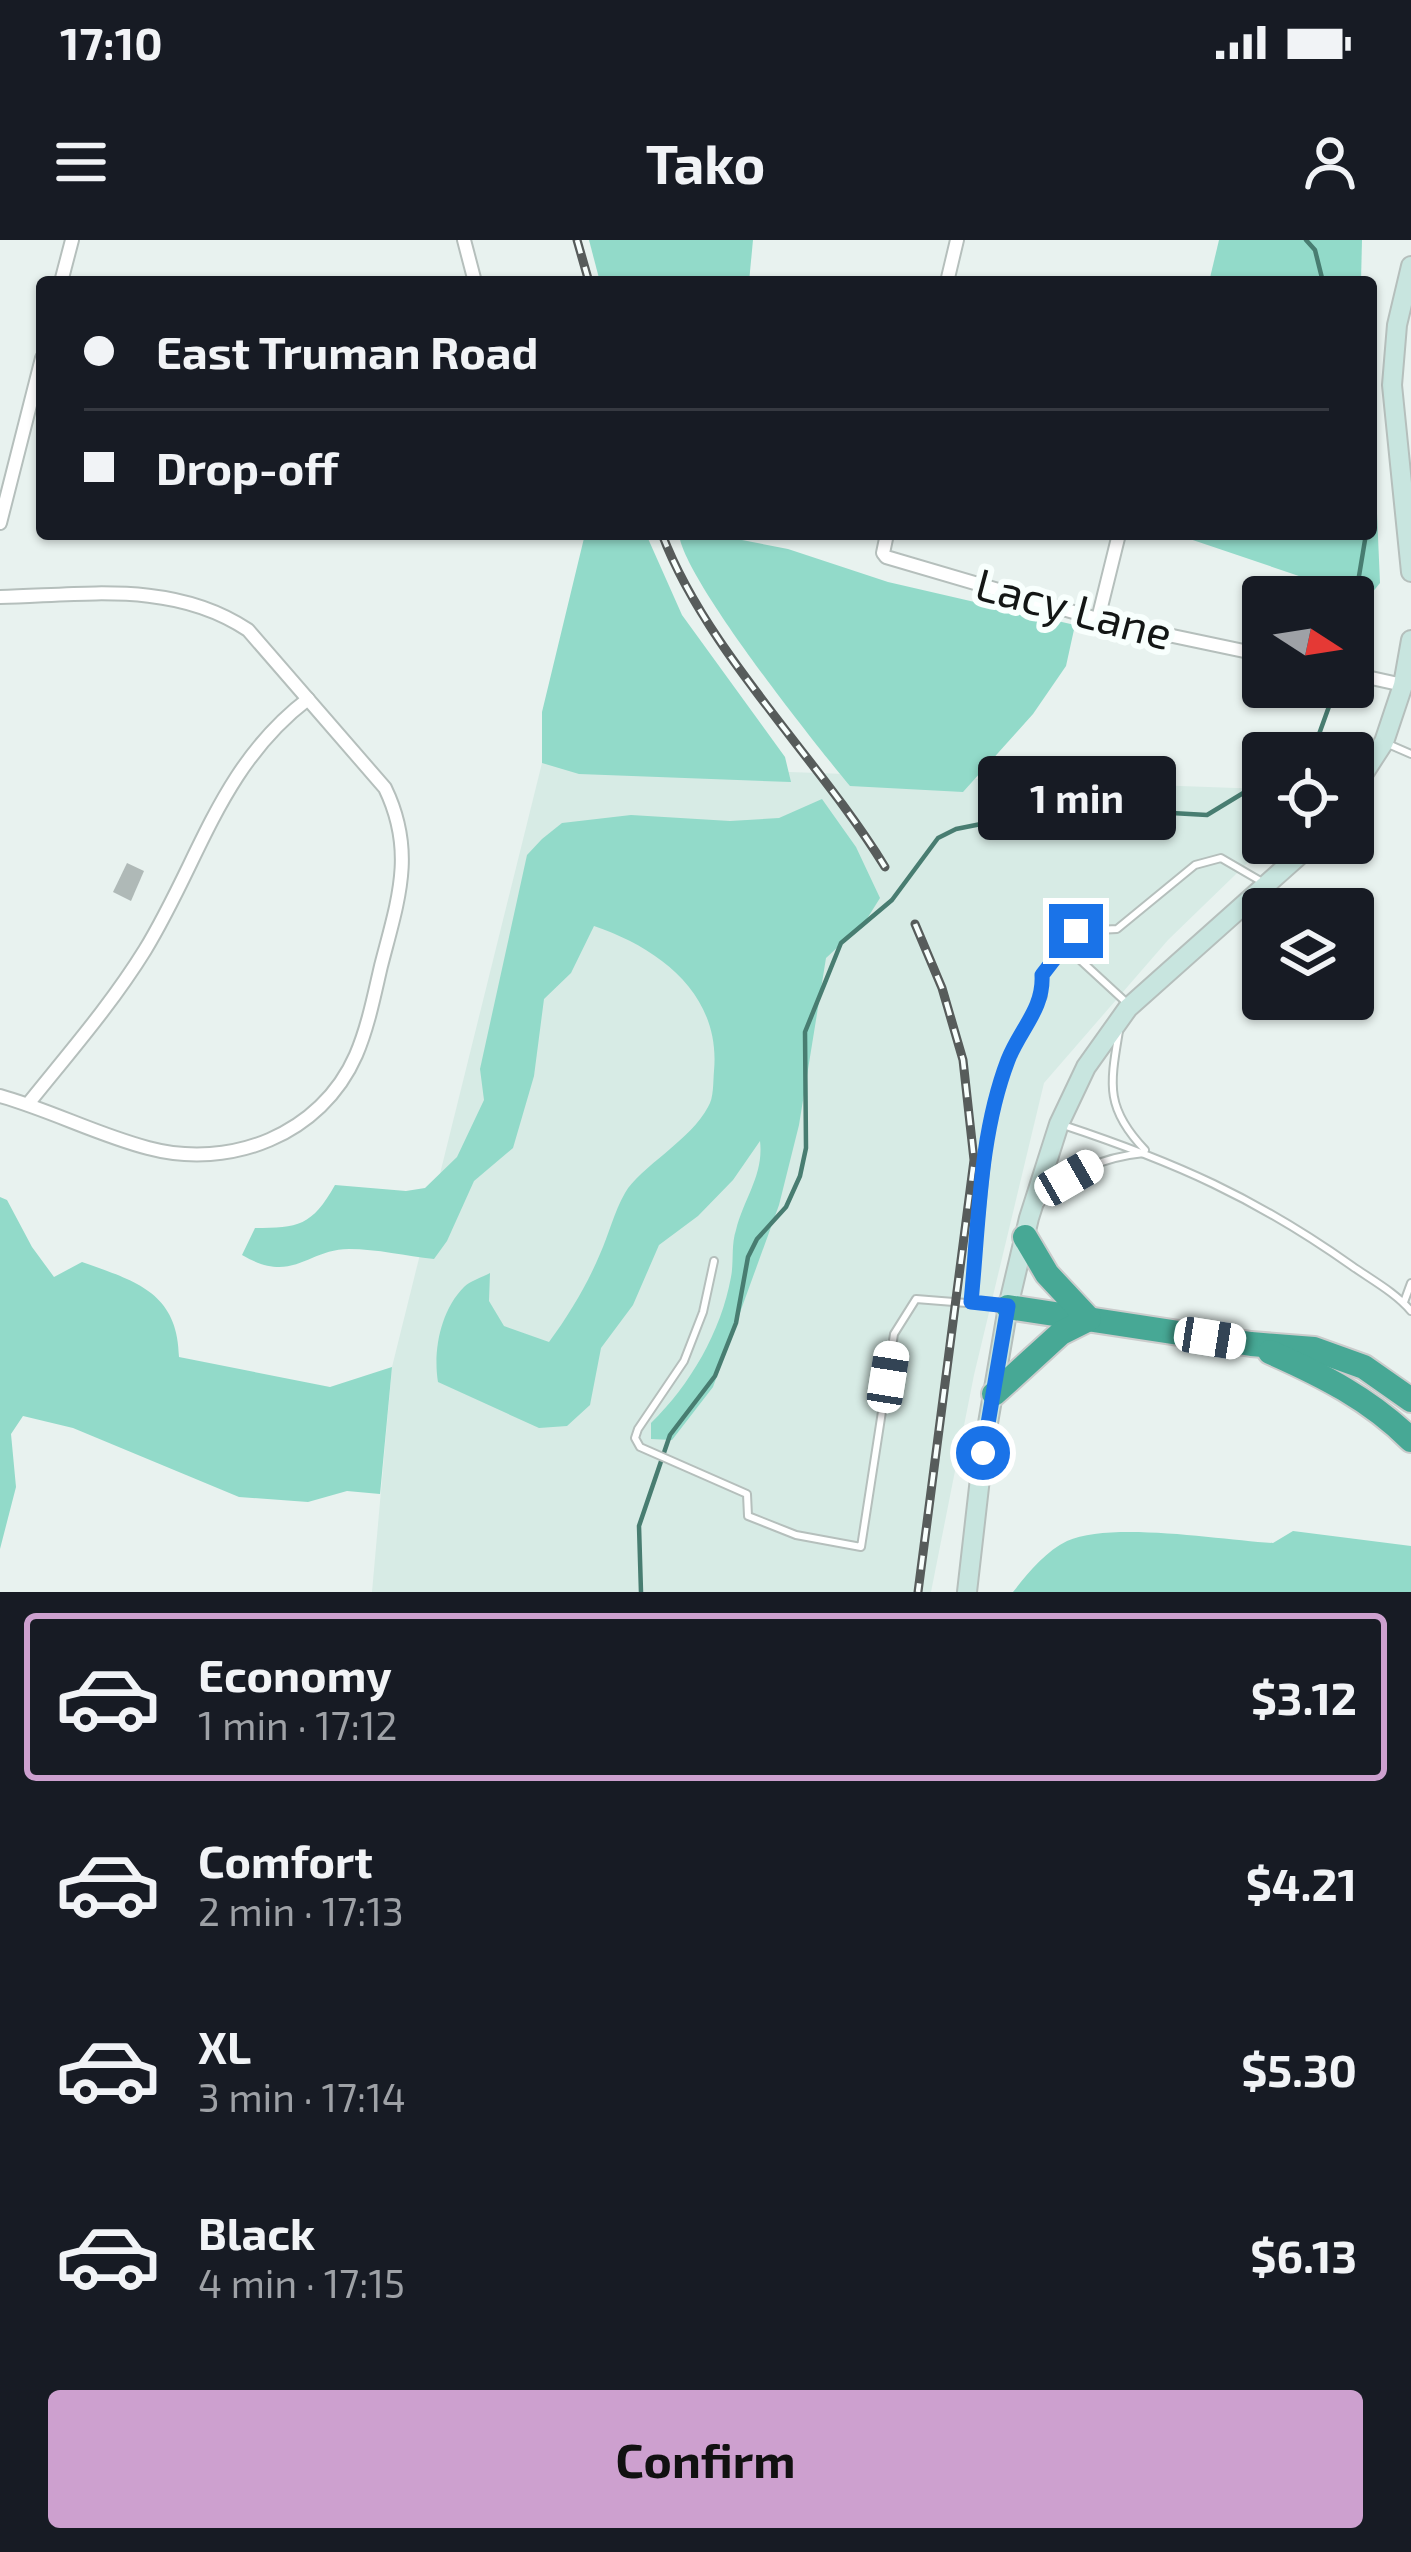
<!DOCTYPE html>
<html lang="en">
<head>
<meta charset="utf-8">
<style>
  :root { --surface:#171b24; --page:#242831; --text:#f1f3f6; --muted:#9ea1a6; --line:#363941; --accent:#cda0cf }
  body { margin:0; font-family:"Exo 2",sans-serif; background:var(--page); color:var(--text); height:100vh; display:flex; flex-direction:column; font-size:45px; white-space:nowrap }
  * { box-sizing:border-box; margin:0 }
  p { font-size:39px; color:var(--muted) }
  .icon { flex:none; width:66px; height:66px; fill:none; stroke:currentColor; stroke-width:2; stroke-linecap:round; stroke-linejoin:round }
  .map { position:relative; height:1352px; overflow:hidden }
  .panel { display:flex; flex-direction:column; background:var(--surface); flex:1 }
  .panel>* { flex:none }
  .top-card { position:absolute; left:36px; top:36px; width:1341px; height:264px; border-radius:12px; box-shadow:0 3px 9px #0004; display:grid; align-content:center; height:264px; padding:0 48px; background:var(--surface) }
  .needle { width:78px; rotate:102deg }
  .fabs { position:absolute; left:1242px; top:336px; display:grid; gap:24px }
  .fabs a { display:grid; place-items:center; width:132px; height:132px; border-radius:12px; background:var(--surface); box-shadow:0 3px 9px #0004; font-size:60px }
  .end { position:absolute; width:54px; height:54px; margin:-27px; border:15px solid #1a73e8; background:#fff; box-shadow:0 0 0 6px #fff }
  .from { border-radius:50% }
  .bubble { position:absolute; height:84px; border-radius:12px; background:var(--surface); box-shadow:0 3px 9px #0004; font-size:39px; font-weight:700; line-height:84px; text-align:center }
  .car { position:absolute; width:36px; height:72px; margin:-36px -18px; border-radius:15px; box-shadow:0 0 9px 3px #0007; background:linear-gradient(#fff 24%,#345 0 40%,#fff 0 76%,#345 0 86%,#fff 0) }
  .top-card b { display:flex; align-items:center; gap:42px; height:114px; font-size:45px }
  .top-card b+b { border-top:3px solid var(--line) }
  .top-card i { width:30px; height:30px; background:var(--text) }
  ul { padding:21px 0 0; list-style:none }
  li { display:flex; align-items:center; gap:36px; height:168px; margin:0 24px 18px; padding:0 24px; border:6px solid transparent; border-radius:12px }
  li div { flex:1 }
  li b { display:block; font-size:45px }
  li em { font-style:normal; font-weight:700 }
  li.active { border-color:var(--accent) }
  li>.icon { width:108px; height:108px; stroke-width:1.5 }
  .action { display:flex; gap:24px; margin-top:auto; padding:24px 48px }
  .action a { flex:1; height:138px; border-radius:12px; background:var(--accent); color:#111; font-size:48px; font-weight:700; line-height:138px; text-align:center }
  .status { display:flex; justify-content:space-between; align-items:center; height:84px; padding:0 60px; background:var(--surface); direction:ltr }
  .status svg { height:33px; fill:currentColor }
  header { display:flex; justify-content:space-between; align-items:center; height:156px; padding:0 48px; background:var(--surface); font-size:54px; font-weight:700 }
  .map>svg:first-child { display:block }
</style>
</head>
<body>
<div class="status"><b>17:10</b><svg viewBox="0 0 49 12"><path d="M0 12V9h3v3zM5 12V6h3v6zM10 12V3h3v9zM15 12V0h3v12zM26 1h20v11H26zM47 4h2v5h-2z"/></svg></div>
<header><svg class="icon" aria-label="menu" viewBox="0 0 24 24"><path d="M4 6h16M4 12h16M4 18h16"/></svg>Tako<svg class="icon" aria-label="person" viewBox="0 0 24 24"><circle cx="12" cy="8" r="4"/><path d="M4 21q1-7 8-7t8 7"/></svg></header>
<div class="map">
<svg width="1411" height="1352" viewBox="0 0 1411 1352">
  <rect width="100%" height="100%" fill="#e8f2ef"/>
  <polygon fill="#d7ebe5" points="542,523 1263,549 1263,603 1268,603 1168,700 1044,843 974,1135 931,1352 372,1352 392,1127"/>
  <g fill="#92dac9">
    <polygon points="589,0 753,0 749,42 600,42"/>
    <polygon points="1219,0 1362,0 1361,42 1209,42"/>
    <polygon points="1371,134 1380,343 1367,359 1175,294 1371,294"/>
    <polygon points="585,294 646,294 682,375 785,517 791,542 579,534 542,523 542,472"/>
    <path d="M 679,294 L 734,294 L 742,300 L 788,309 L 888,342 L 1075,385 L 1066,426 L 1033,474 L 963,552 L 850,546 C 815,504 683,338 679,294 Z"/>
    <path d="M 822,559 L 856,607 L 880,658 L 865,682 L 826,718 L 799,885 L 779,965 L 713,1147 L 672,1200 L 651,1199 L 651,1183 C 690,1145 721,1092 731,1037 C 734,1022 731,1005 736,990 C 744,958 764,935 760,901 L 733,940 L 698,976 L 659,1005 L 633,1065 L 601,1108 L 590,1165 L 567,1186 L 539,1188 L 438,1142 C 433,1112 440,1071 464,1047 C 470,1041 483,1037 490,1033 L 489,1061 L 504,1086 L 549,1102 C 569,1075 587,1045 600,1014 C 609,994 614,972 625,953 C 640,927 691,900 708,867 C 714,858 713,842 714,831 C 721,754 659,708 594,686 L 571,733 L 544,759 L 534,836 L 513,908 L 474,941 L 447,1001 L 434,1019 C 406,1016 377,1009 349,1009 C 307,1009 293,1045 242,1015 L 255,988 C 298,988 312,986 335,945 L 406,951 L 425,948 L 457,917 L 484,860 L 480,829 L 527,615 L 542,599 L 562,583 L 631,575 L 730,581 L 779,578 Z"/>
    <path d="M 0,957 L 7,960 L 32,1007 L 54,1037 L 82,1022 C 135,1041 178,1052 179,1117 L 330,1147 L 392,1127 L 380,1254 L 347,1251 L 308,1262 L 239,1257 L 73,1188 L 23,1176 L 11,1194 L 16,1247 L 0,1309 Z"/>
    <path d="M 1293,1291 L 1411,1306 L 1411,1352 L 1013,1352 C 1027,1334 1046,1311 1067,1301 C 1112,1281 1221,1300 1273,1303 Z"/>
  </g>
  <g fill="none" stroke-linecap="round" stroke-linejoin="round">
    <g stroke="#487d71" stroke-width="4.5">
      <polyline points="1306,0 1315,10 1323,42"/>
      <polyline points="1353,372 1366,294"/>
      <polyline points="1307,513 1318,497 1336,447"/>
      <polyline points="641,1352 639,1286 670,1195 715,1136 736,1083 748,1017 757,999 786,967 800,936 806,908 805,792 841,703 892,660 938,598 956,589 1031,574 1052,576 1138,567 1154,572 1207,575 1263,541"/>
    </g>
  </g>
  <polygon fill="#afb9b7" points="127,623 144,631 131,661 113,652"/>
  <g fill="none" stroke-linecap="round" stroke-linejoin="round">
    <g stroke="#b5bfbc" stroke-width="10">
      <g id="lane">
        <polyline points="1388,504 1411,514"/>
        <polyline points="1065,706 1128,764"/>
        <path d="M 1119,791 C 1110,845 1105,868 1145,910"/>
        <path d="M 1063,885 C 1175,922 1256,958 1352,1026 C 1372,1040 1396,1053 1411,1071"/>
        <path d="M 1040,964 C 1065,932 1104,917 1144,913"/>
        <polyline points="714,1021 703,1072 684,1121 638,1189 635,1198 640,1207 747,1254 748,1276 796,1295 861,1307 894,1094 916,1059 1004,1066"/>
        <polyline points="971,1062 991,875 1009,815 1043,756 1042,735 1077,691 1117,689 1195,625 1221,618 1264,643"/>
        <polyline points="1404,1062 1411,1043"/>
      </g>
    </g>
    <g stroke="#b5bfbc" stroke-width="16">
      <g id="street">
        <polyline points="464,0 475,42"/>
        <polyline points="61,42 72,0"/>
        <polyline points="947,42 957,0"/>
        <polyline points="0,283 42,118"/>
        <polyline points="887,294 883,313 886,317 1111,383 1263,415"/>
        <path d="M 0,357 C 85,355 173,340 248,390 L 385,548 C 416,612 398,660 381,726 C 374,756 368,787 356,815 C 321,895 230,930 148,908 C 98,895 50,870 0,856"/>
        <polyline points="1098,379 1119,294"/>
        <polyline points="1353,434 1403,445"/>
        <path d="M 28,864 C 68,814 111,765 145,710 C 200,620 220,526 308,459"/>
      </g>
    </g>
    <g stroke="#b5bfbc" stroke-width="22">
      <g id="secondary">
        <polyline points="1411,26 1397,85 1392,145 1411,332"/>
        <polyline points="1353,550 1384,502 1403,445 1411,400"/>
        <polyline points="967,1352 983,1212 1008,1067 1029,978 1059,884 1086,827 1128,768 1313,603"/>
      </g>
    </g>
    <g stroke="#cbcccc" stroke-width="28">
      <g id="highway">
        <polyline points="1008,1067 1251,1104 1314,1109 1364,1127 1411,1160"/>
        <path d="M 1270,1112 C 1322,1135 1370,1159 1411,1200"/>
        <polyline points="994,1154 1061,1093 1089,1079 1047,1034 1025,997"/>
      </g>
    </g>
    <use href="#lane" stroke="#fff" stroke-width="6"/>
    <use href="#street" stroke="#fff" stroke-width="12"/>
    <use href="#secondary" stroke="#c8e5df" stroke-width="18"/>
    <use href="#highway" stroke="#47a895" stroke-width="24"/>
    <g stroke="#575c5b" stroke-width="9">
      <g id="rail">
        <polyline points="577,0 589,42"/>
        <path d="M 662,294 C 706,411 819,519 885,627"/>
        <polyline points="915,684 942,748 963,820 974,920 918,1352"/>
      </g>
    </g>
    <use href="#rail" stroke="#f8fffd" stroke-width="4.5" stroke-dasharray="14" stroke-linecap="butt"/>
  </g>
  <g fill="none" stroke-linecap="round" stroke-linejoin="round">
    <path stroke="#1a73e8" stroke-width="15" d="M 983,1213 L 1008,1066 L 971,1062 C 979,982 979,896 1008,820 C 1020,789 1044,769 1042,735 L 1076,691"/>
  </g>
  <g text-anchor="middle" stroke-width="12" stroke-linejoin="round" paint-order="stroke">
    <g font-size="45" fill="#131615" stroke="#f8fffd">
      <text transform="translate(1074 369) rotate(15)" y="16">Lacy Lane</text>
    </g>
  </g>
</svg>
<div class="fabs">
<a><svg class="needle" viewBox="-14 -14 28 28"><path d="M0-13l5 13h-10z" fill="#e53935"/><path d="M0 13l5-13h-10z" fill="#9ea1a6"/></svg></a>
<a><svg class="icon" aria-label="locate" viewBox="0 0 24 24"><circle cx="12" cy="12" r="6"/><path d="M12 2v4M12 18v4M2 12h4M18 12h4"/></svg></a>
<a><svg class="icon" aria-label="layers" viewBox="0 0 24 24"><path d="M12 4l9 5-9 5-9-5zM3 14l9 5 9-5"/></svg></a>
</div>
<i class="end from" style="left:983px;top:1213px"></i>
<i class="end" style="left:1076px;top:691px"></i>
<div class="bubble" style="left:978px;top:516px;width:198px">1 min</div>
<i class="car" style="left:1069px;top:938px;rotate:60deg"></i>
<i class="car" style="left:1210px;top:1098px;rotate:99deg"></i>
<i class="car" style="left:888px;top:1137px;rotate:9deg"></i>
<div class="top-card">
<b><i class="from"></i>East Truman Road</b>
<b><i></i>Drop-off</b>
</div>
</div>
<section class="panel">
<ul>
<li class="active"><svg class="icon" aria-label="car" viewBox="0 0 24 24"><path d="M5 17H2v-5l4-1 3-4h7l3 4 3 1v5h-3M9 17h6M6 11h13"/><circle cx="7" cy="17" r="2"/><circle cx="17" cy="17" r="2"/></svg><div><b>Economy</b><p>1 min · 17:12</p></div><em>$3.12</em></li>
<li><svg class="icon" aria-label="car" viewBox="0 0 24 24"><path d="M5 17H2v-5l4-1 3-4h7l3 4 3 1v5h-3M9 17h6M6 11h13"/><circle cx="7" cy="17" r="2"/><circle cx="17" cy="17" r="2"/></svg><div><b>Comfort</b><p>2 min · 17:13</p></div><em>$4.21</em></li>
<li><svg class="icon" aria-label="car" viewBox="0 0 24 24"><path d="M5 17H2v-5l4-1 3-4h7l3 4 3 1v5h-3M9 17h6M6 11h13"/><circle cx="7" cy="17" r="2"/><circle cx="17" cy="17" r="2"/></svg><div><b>XL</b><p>3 min · 17:14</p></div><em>$5.30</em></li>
<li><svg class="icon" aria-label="car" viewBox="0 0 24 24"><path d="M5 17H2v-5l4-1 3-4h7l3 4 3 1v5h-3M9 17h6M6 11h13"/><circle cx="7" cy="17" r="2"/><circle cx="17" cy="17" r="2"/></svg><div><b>Black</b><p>4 min · 17:15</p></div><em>$6.13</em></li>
</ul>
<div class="action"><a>Confirm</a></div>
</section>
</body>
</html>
